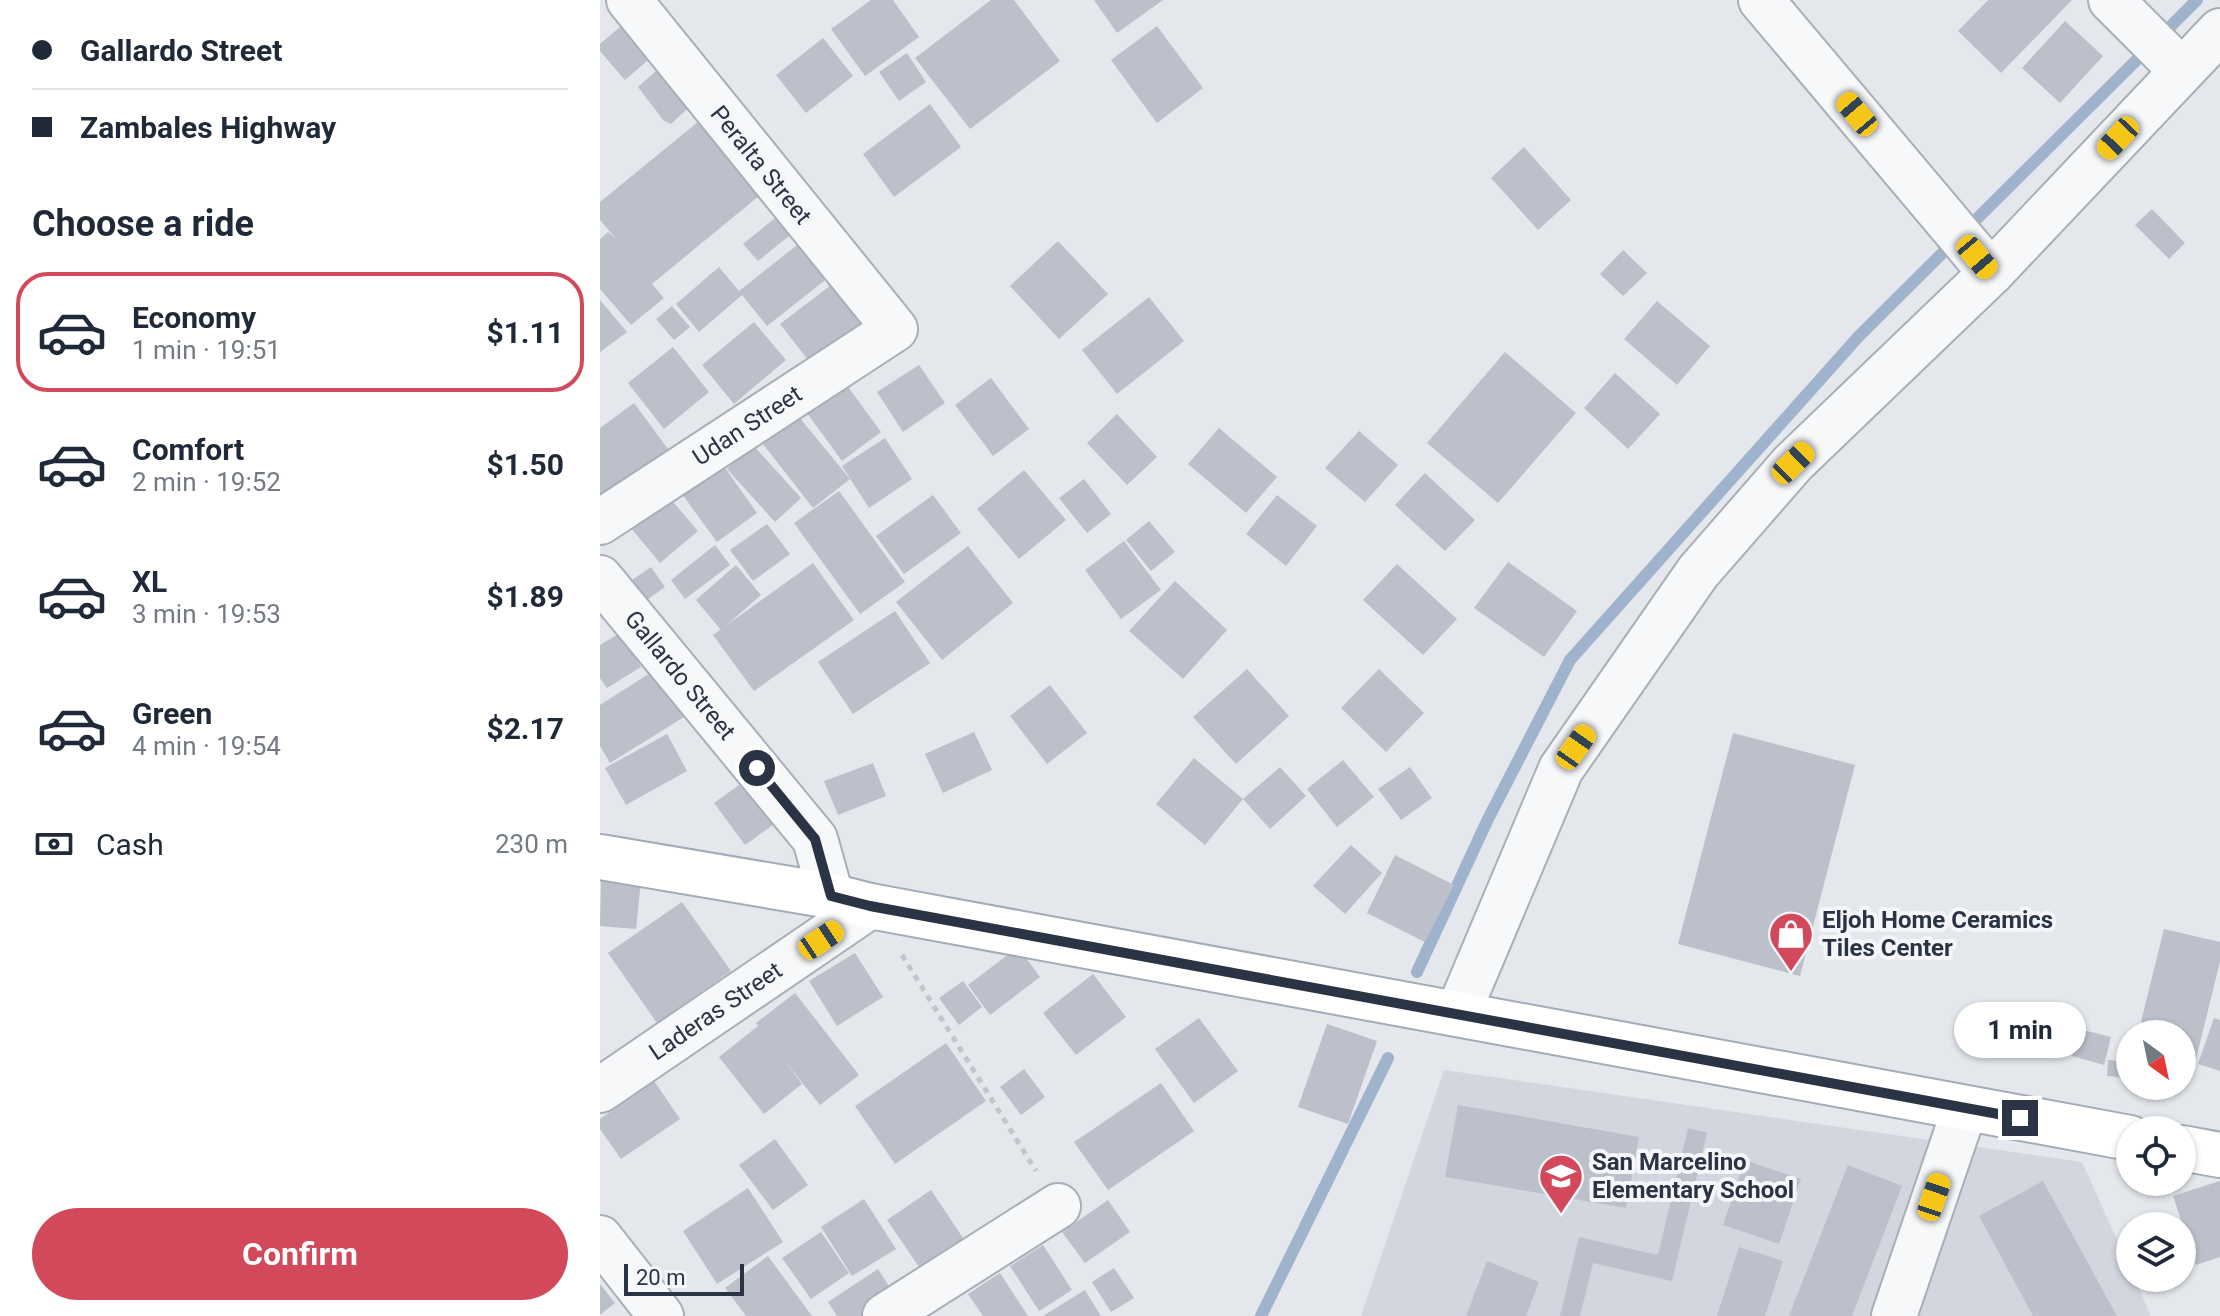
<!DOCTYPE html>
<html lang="en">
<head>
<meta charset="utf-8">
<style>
  :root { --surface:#fff; --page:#f6f6f7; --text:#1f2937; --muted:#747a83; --line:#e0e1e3; --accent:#d1495b }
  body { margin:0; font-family:Roboto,sans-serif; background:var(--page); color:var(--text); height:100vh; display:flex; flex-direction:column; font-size:30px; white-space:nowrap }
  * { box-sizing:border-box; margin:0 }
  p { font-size:26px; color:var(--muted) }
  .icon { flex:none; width:44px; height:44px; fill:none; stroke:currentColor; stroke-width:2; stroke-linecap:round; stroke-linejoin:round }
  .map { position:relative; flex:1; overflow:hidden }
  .sheet { display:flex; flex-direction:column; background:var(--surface); width:600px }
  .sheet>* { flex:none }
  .banner { display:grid; align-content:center; height:176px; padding:0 32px; background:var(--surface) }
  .needle { width:52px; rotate:147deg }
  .fabs { position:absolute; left:1516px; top:1020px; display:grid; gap:16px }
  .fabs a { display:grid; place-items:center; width:80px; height:80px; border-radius:50%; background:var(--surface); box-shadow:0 2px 6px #0004; font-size:40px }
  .scale { position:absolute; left:24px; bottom:20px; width:120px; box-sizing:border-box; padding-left:8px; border:4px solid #2b3445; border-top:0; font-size:22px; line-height:28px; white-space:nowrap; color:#2b3445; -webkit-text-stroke:6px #f4f6f9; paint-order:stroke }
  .end { position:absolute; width:36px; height:36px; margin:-18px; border:10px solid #2b3445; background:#fff; box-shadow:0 0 0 4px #fff }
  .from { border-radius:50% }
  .bubble { position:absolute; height:56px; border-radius:28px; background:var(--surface); box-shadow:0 2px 6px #0004; font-size:26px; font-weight:700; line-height:56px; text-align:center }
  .car { position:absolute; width:24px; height:48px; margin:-24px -12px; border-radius:10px; box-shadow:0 0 6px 2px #0007; background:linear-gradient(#f5c518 24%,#345 0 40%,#f5c518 0 76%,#345 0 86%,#f5c518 0) }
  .banner b { display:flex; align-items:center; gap:28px; height:76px; font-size:30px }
  .banner b+b { border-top:2px solid var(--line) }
  .banner i { width:20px; height:20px; background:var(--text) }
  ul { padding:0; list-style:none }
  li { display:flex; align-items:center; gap:24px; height:120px; margin:0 16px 12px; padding:0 16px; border:4px solid transparent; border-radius:32px }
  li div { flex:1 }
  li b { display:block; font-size:30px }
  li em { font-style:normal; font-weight:700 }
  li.current { border-color:var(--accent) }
  li>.icon { width:72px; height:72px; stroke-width:1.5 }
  h2 { padding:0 32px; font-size:36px; line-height:96px }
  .pay { display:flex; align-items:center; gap:20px; height:88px; padding:0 32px; font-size:30px }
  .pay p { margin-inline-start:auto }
  .action { display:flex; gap:16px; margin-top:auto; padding:16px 32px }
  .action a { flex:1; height:92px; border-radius:48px; background:var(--accent); color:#fff; font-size:32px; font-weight:700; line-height:92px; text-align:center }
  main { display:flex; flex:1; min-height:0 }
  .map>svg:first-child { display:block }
</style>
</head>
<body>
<main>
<section class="sheet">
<div class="banner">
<b><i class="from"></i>Gallardo Street</b>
<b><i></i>Zambales Highway</b>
</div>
<h2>Choose a ride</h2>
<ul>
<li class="current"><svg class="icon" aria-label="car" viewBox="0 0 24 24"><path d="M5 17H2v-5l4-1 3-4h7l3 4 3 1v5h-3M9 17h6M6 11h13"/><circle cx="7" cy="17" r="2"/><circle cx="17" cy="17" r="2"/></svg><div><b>Economy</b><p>1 min · 19:51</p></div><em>$1.11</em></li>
<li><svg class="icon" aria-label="car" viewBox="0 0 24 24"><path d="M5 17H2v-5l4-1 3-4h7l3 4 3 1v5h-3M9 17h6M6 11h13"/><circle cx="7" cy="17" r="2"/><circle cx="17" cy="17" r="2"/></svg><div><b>Comfort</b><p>2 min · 19:52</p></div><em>$1.50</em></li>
<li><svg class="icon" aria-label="car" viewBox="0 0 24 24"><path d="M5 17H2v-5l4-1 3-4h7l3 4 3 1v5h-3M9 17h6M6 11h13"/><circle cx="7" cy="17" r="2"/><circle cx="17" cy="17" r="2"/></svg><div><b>XL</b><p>3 min · 19:53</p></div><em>$1.89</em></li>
<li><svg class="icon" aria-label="car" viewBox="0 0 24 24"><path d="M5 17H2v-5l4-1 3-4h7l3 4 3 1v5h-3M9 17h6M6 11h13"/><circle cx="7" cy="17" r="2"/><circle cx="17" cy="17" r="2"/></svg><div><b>Green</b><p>4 min · 19:54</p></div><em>$2.17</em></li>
</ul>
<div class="pay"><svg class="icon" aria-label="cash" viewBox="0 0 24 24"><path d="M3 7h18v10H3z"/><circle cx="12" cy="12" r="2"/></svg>Cash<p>230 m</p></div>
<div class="action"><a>Confirm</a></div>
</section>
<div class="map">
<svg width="1620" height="1316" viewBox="0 0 1620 1316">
  <rect width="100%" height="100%" fill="#e4e7ec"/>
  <polygon fill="#d2d6de" points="844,1070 1482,1162 1530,1269 1530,1278 1534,1278 1551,1316 761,1316"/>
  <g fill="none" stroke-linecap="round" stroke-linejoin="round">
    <g stroke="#9fb4cc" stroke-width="12">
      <polyline points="817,972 888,819 970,660 1259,336 1597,0"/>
      <polyline points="661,1316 788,1058"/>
    </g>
  </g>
  <g fill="#bbc0ca">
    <polygon points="271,0 293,0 319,37 265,76 231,29"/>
    <polygon points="391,0 414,0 460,61 370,129 315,58"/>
    <polygon points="494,0 563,0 517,33"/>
    <polygon points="1388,0 1472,0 1401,73 1358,31"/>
    <polygon points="1465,21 1503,56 1460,103 1422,68"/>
    <polygon points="26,22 54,55 25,80 0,51 0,44"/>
    <polygon points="557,26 603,88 557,123 511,60"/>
    <polygon points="223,38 253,76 206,113 176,75"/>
    <polygon points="307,53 326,82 299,101 279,72"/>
    <polygon points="66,62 99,98 71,124 64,121 38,87"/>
    <polygon points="330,104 361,147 294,197 263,154"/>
    <polygon points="104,117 165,191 52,284 64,298 31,325 0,289 0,239 8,232 16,239 0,220 0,202"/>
    <polygon points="924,147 971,200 938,230 891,178"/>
    <polygon points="1552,209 1585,243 1569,259 1535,225"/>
    <polygon points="175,218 189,236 158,261 143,244"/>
    <polygon points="206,238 233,274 167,326 142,295 99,332 76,304 119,267 139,291"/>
    <polygon points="458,241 508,294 459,339 410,286"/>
    <polygon points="1023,250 1047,273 1023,296 1000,274"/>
    <polygon points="239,279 270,320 212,365 180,324"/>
    <polygon points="549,297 584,341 517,394 482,350"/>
    <polygon points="0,300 27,332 0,352"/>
    <polygon points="1057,301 1110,346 1077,385 1024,339"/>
    <polygon points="72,306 90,327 74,340 56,319"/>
    <polygon points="154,322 186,360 134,404 102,365"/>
    <polygon points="73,347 109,392 64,429 28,383"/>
    <polygon points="905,352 976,413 898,503 827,443"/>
    <polygon points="319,365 345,403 303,432 277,392"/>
    <polygon points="1015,373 1060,414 1028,449 984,408"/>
    <polygon points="391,378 429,429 393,456 355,405"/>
    <polygon points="246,384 281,432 242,461 207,413"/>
    <polygon points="34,403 71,453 0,504 0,428"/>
    <polygon points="194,411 250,479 213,508 159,439"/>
    <polygon points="517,414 557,457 527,485 487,443"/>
    <polygon points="619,428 677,477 646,513 588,464"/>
    <polygon points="759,431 798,465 765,502 725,468"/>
    <polygon points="285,438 312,479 269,508 242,466"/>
    <polygon points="153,445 201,498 175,522 127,469"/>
    <polygon points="123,465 157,513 117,542 82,494"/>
    <polygon points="424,470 466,520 419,559 377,509"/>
    <polygon points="825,473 875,520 845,551 795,505"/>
    <polygon points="484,479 511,514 487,533 459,498"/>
    <polygon points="239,491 305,582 260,614 194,523"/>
    <polygon points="333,495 361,533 304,574 276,536"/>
    <polygon points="677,495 717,526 686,566 646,534"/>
    <polygon points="68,496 98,531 60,563 31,528"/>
    <polygon points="549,521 575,552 551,571 526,540"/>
    <polygon points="167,524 190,554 153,581 130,550"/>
    <polygon points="524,541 561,590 521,619 485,570"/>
    <polygon points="115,545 130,565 85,599 71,580"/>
    <polygon points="368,546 413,603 342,660 296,602"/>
    <polygon points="908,562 977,611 944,657 874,608"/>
    <polygon points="213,563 254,620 154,691 113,635"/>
    <polygon points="797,564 857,619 823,655 763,600"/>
    <polygon points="136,565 161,595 121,630 96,600"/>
    <polygon points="51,567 65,587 44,602 29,582"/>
    <polygon points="575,581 627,630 583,679 529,631"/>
    <polygon points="295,611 330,663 253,714 218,662"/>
    <polygon points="20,633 41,667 7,688 0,678 0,645"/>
    <polygon points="647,669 689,716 636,764 593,717"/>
    <polygon points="779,669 824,713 786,752 741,708"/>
    <polygon points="55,670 84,717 10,763 0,746 0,705"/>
    <polygon points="450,685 487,733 447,764 410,716"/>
    <polygon points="374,732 392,770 343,793 325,754"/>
    <polygon points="1133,733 1255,765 1200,976 1078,944"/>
    <polygon points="67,734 87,771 26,805 5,768"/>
    <polygon points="594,758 643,799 605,845 556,804"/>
    <polygon points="743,760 774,797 737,827 707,789"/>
    <polygon points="273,763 286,796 238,815 224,781"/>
    <polygon points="680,767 706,796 670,829 643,799"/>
    <polygon points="810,767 832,798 801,820 778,789"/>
    <polygon points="146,780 177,822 145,845 114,803"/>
    <polygon points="751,845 782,873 745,914 713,886"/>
    <polygon points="795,855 854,885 825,942 767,913"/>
    <polygon points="1,878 41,881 36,929 0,926"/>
    <polygon points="82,902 131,971 57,1023 8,953"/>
    <polygon points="1564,929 1620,942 1620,962 1595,1063 1582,1060 1582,1034 1538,1034"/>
    <polygon points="418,947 440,977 390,1015 368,985"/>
    <polygon points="255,953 283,997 237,1026 209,981"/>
    <polygon points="493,974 526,1017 476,1055 443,1013"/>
    <polygon points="363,981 382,1007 359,1025 339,998"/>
    <polygon points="195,993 259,1075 220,1105 184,1060 202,1084 164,1114 119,1057 158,1026 156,1023"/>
    <polygon points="599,1018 638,1071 594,1103 555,1049"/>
    <polygon points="1614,1018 1620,1020 1620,1071 1598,1064"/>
    <polygon points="727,1024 777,1041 748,1124 698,1107"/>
    <polygon points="1479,1029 1511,1037 1504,1065 1472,1056"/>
    <polygon points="346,1043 386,1101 295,1164 255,1106"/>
    <polygon points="1508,1060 1530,1062 1530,1078 1507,1076"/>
    <polygon points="424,1069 445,1097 421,1115 400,1087"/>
    <polygon points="54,1081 80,1119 21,1159 0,1129 0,1119"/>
    <polygon points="561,1083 594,1131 508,1190 474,1142"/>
    <polygon points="858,1105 1039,1137 1026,1208 845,1177"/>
    <polygon points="1088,1128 1107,1133 1072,1281 993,1263 980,1316 960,1316 979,1237 1058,1255"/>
    <polygon points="175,1139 208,1185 173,1210 139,1165"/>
    <polygon points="1145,1160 1201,1179 1179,1244 1123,1225"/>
    <polygon points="1248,1165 1302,1186 1252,1316 1189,1316"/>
    <polygon points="1443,1181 1517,1316 1433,1316 1379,1216"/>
    <polygon points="1620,1181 1620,1257 1596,1265 1573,1196"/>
    <polygon points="148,1188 183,1242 117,1284 83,1231"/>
    <polygon points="331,1190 371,1250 328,1280 287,1220"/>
    <polygon points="264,1199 296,1249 252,1276 221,1227"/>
    <polygon points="508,1200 530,1232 485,1263 462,1232"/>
    <polygon points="221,1232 249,1273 211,1299 182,1258"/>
    <polygon points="443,1245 472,1290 439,1311 410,1266"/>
    <polygon points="1139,1247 1183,1261 1165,1316 1117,1316"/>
    <polygon points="168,1256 212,1316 146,1316 125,1288"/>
    <polygon points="887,1261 939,1282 926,1316 866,1316"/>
    <polygon points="514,1268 534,1298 511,1312 492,1282"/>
    <polygon points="278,1269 296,1297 266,1316 237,1316 228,1302"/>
    <polygon points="400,1273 428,1316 383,1316 368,1294"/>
    <polygon points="0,1284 15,1303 0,1315"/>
    <polygon points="485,1290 501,1316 443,1316"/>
  </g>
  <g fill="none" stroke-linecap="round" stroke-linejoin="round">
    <g stroke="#a9aeb7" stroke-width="48">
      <g id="minor">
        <polyline points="1161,0 1391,273"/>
        <polyline points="1511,0 1581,70"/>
        <path id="s1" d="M 0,522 L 295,329 L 29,0"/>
        <path id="s2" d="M 0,578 L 215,839 L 231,896"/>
        <polyline points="858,1013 961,769 1098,572 1193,463 1391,273 1620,31"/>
        <path id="s3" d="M 0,1090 L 270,906"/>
        <polyline points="0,1238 61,1316"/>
        <polyline points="285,1316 458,1206"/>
        <polyline points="1294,1316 1365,1108"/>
      </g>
    </g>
    <g stroke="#a3abb8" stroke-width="48">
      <g id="major">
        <polyline points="0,857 231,896 270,906 1530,1138"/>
        <polyline points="1582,1148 1620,1155"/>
      </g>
    </g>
    <polyline stroke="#c2c5cb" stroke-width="5" stroke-dasharray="6 6" stroke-linecap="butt" points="302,955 436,1171"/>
    <use href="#minor" stroke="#f7f8fa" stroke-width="44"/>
    <use href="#major" stroke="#fff" stroke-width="44"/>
  </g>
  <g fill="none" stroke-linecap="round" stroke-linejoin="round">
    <polyline stroke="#2b3445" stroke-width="10" points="157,768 215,839 231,896 270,906 1420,1118"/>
  </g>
  <defs>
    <g id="shop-pin" transform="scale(2.3)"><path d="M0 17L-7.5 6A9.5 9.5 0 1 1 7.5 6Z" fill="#d1495b" stroke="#f4f6f9"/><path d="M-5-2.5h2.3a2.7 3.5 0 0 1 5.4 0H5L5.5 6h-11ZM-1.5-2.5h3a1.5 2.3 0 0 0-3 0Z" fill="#fff"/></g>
    <g id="school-pin" transform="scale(2.3)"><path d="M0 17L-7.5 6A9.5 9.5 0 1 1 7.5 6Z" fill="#d1495b" stroke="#f4f6f9"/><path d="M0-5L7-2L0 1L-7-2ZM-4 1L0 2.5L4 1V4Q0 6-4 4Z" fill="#fff"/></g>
  </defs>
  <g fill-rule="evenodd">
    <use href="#shop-pin" x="1191" y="934"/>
    <use href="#school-pin" x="961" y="1176"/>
  </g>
  <g text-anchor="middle" stroke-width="8" stroke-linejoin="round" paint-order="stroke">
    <g font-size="24" fill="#2b3445" stroke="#f4f6f9">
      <text transform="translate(161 165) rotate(51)" y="8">Peralta Street</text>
      <text dy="8" stroke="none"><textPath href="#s1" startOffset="176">Udan Street</textPath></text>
      <text dy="8" stroke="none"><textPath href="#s2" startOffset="126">Gallardo Street</textPath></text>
      <text dy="8" stroke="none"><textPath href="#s3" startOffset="140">Laderas Street</textPath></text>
    </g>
    <g font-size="24" font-weight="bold" fill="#2b3445" stroke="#f4f6f9" text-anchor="start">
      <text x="1222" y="928">Eljoh Home Ceramics<tspan x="1222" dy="28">Tiles Center</tspan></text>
      <text x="992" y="1170">San Marcelino<tspan x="992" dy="28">Elementary School</tspan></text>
    </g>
  </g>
</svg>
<div class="fabs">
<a><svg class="needle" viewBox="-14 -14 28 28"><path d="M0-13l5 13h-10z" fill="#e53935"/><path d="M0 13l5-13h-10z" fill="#747a83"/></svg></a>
<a><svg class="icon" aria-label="locate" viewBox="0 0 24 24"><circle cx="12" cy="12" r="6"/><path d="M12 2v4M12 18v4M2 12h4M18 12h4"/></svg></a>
<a><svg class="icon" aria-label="layers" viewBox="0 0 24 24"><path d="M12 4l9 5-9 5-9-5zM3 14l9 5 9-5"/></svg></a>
</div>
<div class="scale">20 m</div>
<i class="end from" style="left:157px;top:768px"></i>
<i class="end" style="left:1420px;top:1118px"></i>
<div class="bubble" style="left:1354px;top:1002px;width:132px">1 min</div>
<i class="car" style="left:1257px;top:114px;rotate:320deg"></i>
<i class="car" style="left:1518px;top:138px;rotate:223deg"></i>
<i class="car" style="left:1377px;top:257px;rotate:140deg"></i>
<i class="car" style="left:1193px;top:463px;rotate:46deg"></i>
<i class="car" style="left:976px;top:747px;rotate:35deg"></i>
<i class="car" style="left:221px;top:940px;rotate:56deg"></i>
<i class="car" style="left:1334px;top:1197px;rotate:19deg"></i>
</div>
</main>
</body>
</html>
